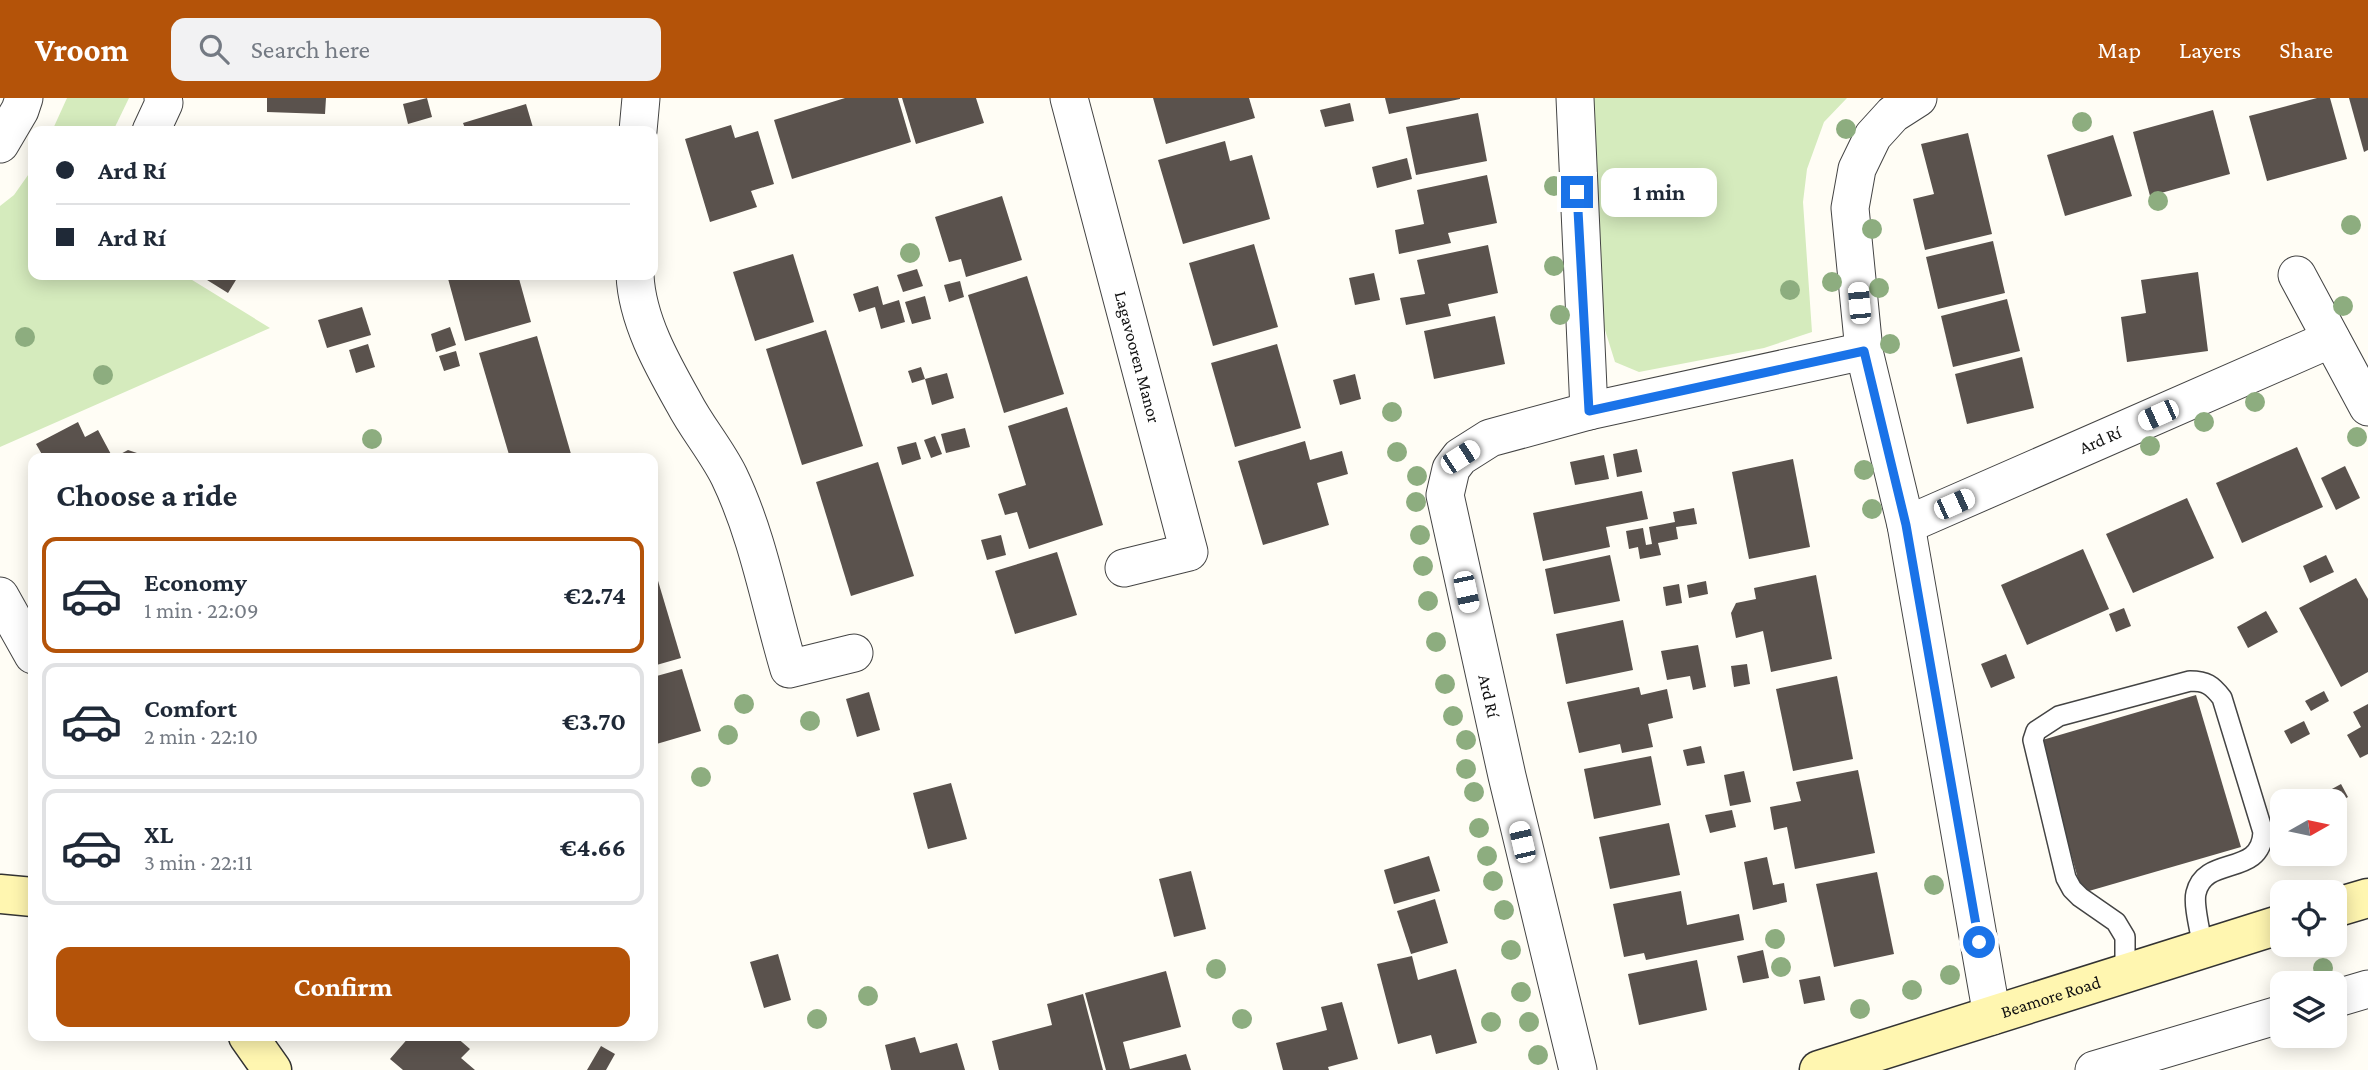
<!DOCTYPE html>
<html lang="en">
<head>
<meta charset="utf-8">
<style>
  :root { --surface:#fff; --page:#f2f2f3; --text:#1f2937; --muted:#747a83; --line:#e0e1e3; --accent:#b45309 }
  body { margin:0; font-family:"Crimson Pro",serif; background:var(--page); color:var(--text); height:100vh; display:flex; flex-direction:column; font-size:26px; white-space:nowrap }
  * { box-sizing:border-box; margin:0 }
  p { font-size:23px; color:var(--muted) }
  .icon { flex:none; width:38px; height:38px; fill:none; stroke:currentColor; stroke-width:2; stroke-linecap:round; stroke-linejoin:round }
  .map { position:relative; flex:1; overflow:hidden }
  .panel { position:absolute; left:28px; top:355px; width:630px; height:588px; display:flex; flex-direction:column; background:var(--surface); border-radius:14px; box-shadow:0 4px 18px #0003 }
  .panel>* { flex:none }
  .top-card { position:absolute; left:28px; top:28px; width:630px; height:154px; border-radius:14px; box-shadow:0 4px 18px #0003; display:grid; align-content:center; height:154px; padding:0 28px; background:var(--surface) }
  .needle { width:46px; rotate:81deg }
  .tools { position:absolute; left:2270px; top:691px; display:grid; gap:14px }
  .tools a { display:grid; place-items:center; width:77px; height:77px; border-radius:14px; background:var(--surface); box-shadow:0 4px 18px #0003; font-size:35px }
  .end { position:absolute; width:32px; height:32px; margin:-16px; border:9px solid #1a73e8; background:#fff; box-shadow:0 0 0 4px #fff }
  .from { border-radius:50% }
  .bubble { position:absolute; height:49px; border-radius:14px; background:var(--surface); box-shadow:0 4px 18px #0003; font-size:23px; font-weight:700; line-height:49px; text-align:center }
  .car { position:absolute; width:21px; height:42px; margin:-21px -10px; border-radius:9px; box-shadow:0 0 5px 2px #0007; background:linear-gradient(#fff 24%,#345 0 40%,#fff 0 76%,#345 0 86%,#fff 0) }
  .top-card b { display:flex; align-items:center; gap:24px; height:66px; font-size:26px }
  .top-card b+b { border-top:2px solid var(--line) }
  .top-card i { width:18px; height:18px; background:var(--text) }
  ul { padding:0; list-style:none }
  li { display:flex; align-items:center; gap:21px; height:116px; margin:0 14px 10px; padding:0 14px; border:4px solid var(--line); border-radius:14px }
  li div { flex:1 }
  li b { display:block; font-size:26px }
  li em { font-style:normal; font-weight:700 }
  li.current { border-color:var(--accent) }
  li>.icon { width:63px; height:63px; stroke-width:1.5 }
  h2 { padding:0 28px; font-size:32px; line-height:84px }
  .button { display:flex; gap:14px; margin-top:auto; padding:14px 28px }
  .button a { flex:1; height:80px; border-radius:14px; background:var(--accent); color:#fff; font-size:28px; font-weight:700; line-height:80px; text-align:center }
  header { display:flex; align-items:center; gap:42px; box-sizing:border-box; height:98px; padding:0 35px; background:var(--accent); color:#fff }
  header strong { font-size:33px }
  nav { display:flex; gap:38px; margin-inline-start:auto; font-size:24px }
  .search { width:490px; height:63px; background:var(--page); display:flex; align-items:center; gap:18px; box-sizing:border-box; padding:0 24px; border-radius:14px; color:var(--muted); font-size:26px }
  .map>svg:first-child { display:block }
</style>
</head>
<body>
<header>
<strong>Vroom</strong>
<div class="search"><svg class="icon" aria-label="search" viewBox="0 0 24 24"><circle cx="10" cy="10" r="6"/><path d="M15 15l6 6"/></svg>Search here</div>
<nav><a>Map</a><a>Layers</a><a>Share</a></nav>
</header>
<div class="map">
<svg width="2368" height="972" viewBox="0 0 2368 972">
  <rect width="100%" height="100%" fill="#fffdf5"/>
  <g fill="#d5ebbd">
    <polygon points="67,0 129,0 113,33 52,33"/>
    <polygon points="1587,0 1847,0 1824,24 1807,71 1803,104 1812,234 1764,250 1639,274 1615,264 1600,216"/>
    <polygon points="33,70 33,177 184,177 270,230 0,349 0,108 14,97"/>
  </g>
  <g fill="#5a524d">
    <polygon points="267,0 326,0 325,16 267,14"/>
    <polygon points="427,0 432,19 408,26 403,6"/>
    <polygon points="845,0 898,0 911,44 792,81 774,22"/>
    <polygon points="902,0 976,0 984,25 916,46"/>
    <polygon points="1153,0 1249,0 1255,20 1166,46"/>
    <polygon points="1385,0 1460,0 1460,1 1389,16"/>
    <polygon points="2317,0 2330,0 2347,61 2267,83 2249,18"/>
    <polygon points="2349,0 2368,0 2368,52 2364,54"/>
    <polygon points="1350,5 1354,23 1325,29 1320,12"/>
    <polygon points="526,6 534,33 466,33 463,25"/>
    <polygon points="2213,12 2230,76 2150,98 2133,34"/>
    <polygon points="1478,15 1487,63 1416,77 1406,29"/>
    <polygon points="731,27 735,40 758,33 774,86 751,93 757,109 710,124 685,41"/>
    <polygon points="1968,35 1992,136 1925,152 1913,101 1934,96 1921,46"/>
    <polygon points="2113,37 2132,98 2065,118 2047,57"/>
    <polygon points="1225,43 1230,63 1252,57 1270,121 1183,146 1158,62"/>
    <polygon points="1407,60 1412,81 1377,90 1372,69"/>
    <polygon points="1487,77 1497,125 1448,135 1451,145 1399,156 1395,132 1424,126 1417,92"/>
    <polygon points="1002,98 1022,162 966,179 961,161 949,164 935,119"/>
    <polygon points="1993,143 2005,195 1938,211 1926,159"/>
    <polygon points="1254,146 1278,229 1213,248 1189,165"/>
    <polygon points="1488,147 1498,195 1448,206 1451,218 1406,227 1400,200 1425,196 1417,162"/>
    <polygon points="793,156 814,224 755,243 733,174"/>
    <polygon points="917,171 923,188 903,194 897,177"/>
    <polygon points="2198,174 2208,253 2127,264 2121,219 2146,215 2141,182"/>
    <polygon points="1374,175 1380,202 1355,207 1349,180"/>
    <polygon points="199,177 239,177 228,195"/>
    <polygon points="447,177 518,177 531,224 465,243"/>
    <polygon points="1027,178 1064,296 1004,315 968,197"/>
    <polygon points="960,183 964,199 949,204 944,187"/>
    <polygon points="878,188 883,207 899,202 905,224 881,231 875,209 859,214 853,196"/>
    <polygon points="925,198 931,221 912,226 905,204"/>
    <polygon points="2007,201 2020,253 1953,269 1941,218"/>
    <polygon points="362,209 371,237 327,250 318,222"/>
    <polygon points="1495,218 1505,266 1434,281 1424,233"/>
    <polygon points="450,229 456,247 436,254 431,236"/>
    <polygon points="826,232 863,348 802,367 766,251"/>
    <polygon points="537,238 571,356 554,360 510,360 479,255"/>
    <polygon points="368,246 375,269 356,275 349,252"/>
    <polygon points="1277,246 1301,330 1235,349 1211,265"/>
    <polygon points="456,253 460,268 444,273 439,258"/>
    <polygon points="2022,259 2034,310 1967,326 1955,276"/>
    <polygon points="921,269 925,281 912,285 908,273"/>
    <polygon points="947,275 954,300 932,307 925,281"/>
    <polygon points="1355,276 1361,301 1340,307 1333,282"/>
    <polygon points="1067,309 1103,427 1029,451 1017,414 1005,417 998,396 1026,387 1008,328"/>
    <polygon points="78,324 85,339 98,332 113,360 128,352 140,356 142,360 44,360 36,346"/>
    <polygon points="965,330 970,349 946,355 941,336"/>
    <polygon points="935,338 942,356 931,360 924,342"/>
    <polygon points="1305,343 1310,362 1342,353 1348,376 1317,385 1329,427 1263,447 1238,363"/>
    <polygon points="916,344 921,361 902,367 897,349"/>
    <polygon points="2297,349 2323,409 2242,445 2216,385"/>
    <polygon points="1637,351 1642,374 1617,379 1613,356"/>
    <polygon points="1604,357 1609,381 1575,387 1570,364"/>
    <polygon points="1793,361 1810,449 1749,461 1732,374"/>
    <polygon points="878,364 914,478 851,498 816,384"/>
    <polygon points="2345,368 2360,400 2336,412 2321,380"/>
    <polygon points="1642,393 1648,421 1606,429 1610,449 1543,463 1533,415"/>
    <polygon points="2187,400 2214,460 2133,495 2106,436"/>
    <polygon points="1694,410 1697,426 1676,429 1678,441 1658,445 1661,457 1640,461 1638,449 1629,451 1626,433 1643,430 1646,447 1652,446 1649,429 1675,424 1673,414"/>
    <polygon points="1001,437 1006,457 987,462 981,442"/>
    <polygon points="2083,451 2109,511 2027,547 2001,487"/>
    <polygon points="1057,454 1077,517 1015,536 995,473"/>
    <polygon points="1610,457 1620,503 1554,516 1545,471"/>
    <polygon points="2326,457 2334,474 2310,485 2303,468"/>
    <polygon points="653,466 681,560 653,568"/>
    <polygon points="1816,477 1832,561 1771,574 1763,533 1736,540 1731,515 1736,505 1756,501 1754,490"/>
    <polygon points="2356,480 2368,501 2368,574 2341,589 2299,510"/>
    <polygon points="1706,483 1708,496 1689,500 1687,487"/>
    <polygon points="1679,486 1682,505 1666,508 1663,489"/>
    <polygon points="2124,510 2131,528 2116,534 2109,516"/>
    <polygon points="2266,513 2278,534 2248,550 2237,529"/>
    <polygon points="1623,522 1633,572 1566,586 1556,536"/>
    <polygon points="1698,547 1706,589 1693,592 1690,578 1667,582 1661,553"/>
    <polygon points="2006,556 2015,580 1991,590 1981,566"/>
    <polygon points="1747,566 1750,586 1734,589 1731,568"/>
    <polygon points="682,571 701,633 653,647 653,579"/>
    <polygon points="1837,578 1853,661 1793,673 1776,591"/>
    <polygon points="1639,589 1641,597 1667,591 1673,620 1648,626 1653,649 1622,655 1620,646 1579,655 1567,604"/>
    <polygon points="2324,593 2329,603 2311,613 2305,603"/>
    <polygon points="869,594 880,632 857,639 846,601"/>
    <polygon points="2196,597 2241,749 2082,795 2039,643"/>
    <polygon points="2368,606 2368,656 2360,660 2347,637 2361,629 2353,614"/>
    <polygon points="2304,623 2310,636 2291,646 2284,633"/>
    <polygon points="1701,648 1705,665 1687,668 1683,652"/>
    <polygon points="1651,658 1661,707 1594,721 1584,671"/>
    <polygon points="1858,672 1875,755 1795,771 1787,729 1774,732 1770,709 1801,703 1796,684"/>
    <polygon points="1744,673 1751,704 1730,708 1724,677"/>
    <polygon points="951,685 967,741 928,751 913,695"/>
    <polygon points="2341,686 2348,699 2334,707 2334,704 2324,704 2321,697"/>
    <polygon points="1732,712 1736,729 1710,735 1705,717"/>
    <polygon points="1669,725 1680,777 1610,791 1599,739"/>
    <polygon points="1429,758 1440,793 1394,806 1384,772"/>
    <polygon points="1767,759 1773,787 1784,785 1787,804 1753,812 1744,764"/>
    <polygon points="1191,773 1206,831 1174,839 1159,781"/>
    <polygon points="1877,774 1894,856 1834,869 1816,786"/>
    <polygon points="1681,793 1687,827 1739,816 1744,842 1646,862 1644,855 1624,859 1613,806"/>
    <polygon points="1435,801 1448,845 1411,856 1397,813"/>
    <polygon points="1763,852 1769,880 1743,885 1737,858"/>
    <polygon points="778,856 791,902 764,910 750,864"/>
    <polygon points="1412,858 1418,882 1456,871 1477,945 1436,956 1431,937 1398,946 1377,866"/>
    <polygon points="1697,862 1707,912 1639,927 1628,876"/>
    <polygon points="1166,873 1181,929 1123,944 1130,971 1186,956 1191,972 1106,972 1085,895"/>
    <polygon points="1820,878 1825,902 1804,906 1799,882"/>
    <polygon points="1083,896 1103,972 999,972 992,943 1052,927 1047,906"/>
    <polygon points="1342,904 1358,961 1328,969 1329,972 1283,972 1276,945 1327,932 1321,909"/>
    <polygon points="410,938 455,938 470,951 461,960 475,972 403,972 390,961"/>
    <polygon points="915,939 920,955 957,945 965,972 891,972 885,947"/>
    <polygon points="601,948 615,956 606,972 587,972"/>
  </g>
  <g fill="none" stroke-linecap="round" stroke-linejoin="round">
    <g stroke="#444" stroke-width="22">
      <path id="lane" d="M 2125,875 L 2125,839 L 2116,824 L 2080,799 L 2072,791 L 2066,780 L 2033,642 L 2036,633 L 2059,618 L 2190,583 C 2206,583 2212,587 2222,600 L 2263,734 C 2261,780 2205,756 2196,795 C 2193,807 2201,836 2203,850"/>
    </g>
    <g stroke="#444" stroke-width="39">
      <g id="street">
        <path id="s1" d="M 1069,0 L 1189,454 L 1124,470"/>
        <polyline points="1575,0 1589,313"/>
        <polyline points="1918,0 1893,16 1873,38 1857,71 1850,110 1864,253 1906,427 1992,918"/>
        <polyline points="151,33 164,5 163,0"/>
        <polyline points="638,33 641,0"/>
        <polyline points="0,46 20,12 24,0"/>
        <path d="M 635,177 C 637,222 662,266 684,305 C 697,330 716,352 729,378 C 758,438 770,507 789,571 L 854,555"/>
        <polyline points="2297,177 2368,309"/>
        <path id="s2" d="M 1906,427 L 2331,241"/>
        <polyline points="0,498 33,557"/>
        <polyline points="2334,901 2368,891"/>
        <polyline points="1578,972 1507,678 1445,397 1451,371 1460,359 1490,340 1589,313 1864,253"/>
        <polyline points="2094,972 2282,916"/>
      </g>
    </g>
    <g stroke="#333" stroke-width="41">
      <g id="secondary">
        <polyline points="0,796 33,799"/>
        <polyline points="2334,810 2368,800"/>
        <polyline points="248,938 272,972"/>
        <path id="s3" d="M 1819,972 L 2282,826"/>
      </g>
    </g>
    <use href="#lane" stroke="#fff" stroke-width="19"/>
    <use href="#street" stroke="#fff" stroke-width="37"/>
    <use href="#secondary" stroke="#fff6b0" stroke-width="38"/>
  </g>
  <g fill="#8dad7f">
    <circle cx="2082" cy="24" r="10"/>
    <circle cx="1846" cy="31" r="10"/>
    <circle cx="1554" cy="88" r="10"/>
    <circle cx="2158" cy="103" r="10"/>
    <circle cx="2351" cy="127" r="10"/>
    <circle cx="1872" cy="131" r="10"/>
    <circle cx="910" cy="155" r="10"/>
    <circle cx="1554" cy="168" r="10"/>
    <circle cx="1832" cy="184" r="10"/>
    <circle cx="1879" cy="190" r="10"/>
    <circle cx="1790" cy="192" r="10"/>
    <circle cx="2343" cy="208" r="10"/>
    <circle cx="1560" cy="217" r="10"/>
    <circle cx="25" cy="239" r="10"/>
    <circle cx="1890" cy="246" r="10"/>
    <circle cx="103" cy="277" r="10"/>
    <circle cx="2255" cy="304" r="10"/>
    <circle cx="1392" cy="314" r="10"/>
    <circle cx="2204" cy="324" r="10"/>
    <circle cx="2357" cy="339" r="10"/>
    <circle cx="372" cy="341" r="10"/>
    <circle cx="2150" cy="348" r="10"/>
    <circle cx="1397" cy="354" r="10"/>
    <circle cx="1864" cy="372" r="10"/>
    <circle cx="1417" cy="378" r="10"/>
    <circle cx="1416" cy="404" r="10"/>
    <circle cx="1872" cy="411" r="10"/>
    <circle cx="1420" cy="437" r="10"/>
    <circle cx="1423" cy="468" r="10"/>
    <circle cx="1428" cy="503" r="10"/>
    <circle cx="1436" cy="544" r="10"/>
    <circle cx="1445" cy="586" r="10"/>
    <circle cx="744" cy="606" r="10"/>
    <circle cx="1453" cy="618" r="10"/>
    <circle cx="810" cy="623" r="10"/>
    <circle cx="728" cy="637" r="10"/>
    <circle cx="1466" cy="642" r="10"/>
    <circle cx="1466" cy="671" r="10"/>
    <circle cx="701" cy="679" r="10"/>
    <circle cx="1474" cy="694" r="10"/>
    <circle cx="1479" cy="730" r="10"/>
    <circle cx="1487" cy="758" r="10"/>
    <circle cx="1493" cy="783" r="10"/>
    <circle cx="1934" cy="787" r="10"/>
    <circle cx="1504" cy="812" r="10"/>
    <circle cx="1775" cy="841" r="10"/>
    <circle cx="1511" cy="852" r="10"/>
    <circle cx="1781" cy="869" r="10"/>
    <circle cx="2323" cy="870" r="10"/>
    <circle cx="1216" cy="871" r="10"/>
    <circle cx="1950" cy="877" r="10"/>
    <circle cx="1912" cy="892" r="10"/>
    <circle cx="1521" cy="894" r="10"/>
    <circle cx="868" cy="898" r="10"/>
    <circle cx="1860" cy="911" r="10"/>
    <circle cx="817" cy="921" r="10"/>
    <circle cx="1242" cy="921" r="10"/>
    <circle cx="1491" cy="924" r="10"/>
    <circle cx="1529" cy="924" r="10"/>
    <circle cx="1538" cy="957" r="10"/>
  </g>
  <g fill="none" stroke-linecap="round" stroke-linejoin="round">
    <polyline stroke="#1a73e8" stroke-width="9" points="1577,94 1589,313 1864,253 1906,427 1979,844"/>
  </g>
  <g text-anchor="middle" stroke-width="7" stroke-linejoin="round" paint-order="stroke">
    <g font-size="18" fill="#111" stroke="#fff">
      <text dy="6" stroke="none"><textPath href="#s1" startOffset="268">Lagavooren Manor</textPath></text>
      <text dy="6" stroke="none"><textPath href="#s2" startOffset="212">Ard Rí</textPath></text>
      <text transform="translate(1489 598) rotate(77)" y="6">Ard Rí</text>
      <text dy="6" stroke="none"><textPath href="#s3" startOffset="243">Beamore Road</textPath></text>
    </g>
  </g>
</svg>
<div class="tools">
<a><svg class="needle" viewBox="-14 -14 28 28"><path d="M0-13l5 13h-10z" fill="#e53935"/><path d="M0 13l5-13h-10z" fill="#747a83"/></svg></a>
<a><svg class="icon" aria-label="locate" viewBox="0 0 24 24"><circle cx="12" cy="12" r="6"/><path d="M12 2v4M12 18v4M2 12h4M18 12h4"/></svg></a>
<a><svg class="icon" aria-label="layers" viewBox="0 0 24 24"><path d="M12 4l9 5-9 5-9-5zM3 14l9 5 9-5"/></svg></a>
</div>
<i class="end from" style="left:1979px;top:844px"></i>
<i class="end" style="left:1577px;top:94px"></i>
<div class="bubble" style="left:1601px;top:70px;width:116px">1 min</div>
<i class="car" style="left:1859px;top:205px;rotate:355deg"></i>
<i class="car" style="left:2158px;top:317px;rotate:246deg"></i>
<i class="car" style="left:1460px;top:359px;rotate:57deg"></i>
<i class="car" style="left:1954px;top:406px;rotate:66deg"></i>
<i class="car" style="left:1466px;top:494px;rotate:168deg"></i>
<i class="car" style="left:1522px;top:744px;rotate:347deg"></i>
<div class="top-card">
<b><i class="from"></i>Ard Rí</b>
<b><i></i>Ard Rí</b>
</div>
<section class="panel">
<h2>Choose a ride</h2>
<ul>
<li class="current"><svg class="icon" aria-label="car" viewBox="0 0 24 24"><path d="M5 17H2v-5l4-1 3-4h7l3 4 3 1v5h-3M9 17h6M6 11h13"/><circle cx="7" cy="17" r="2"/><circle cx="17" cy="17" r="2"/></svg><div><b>Economy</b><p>1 min · 22:09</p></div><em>€2.74</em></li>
<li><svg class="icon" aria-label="car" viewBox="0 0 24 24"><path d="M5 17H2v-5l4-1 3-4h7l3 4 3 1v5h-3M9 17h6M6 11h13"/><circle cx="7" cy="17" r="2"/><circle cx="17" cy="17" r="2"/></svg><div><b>Comfort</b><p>2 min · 22:10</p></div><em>€3.70</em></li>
<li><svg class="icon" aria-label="car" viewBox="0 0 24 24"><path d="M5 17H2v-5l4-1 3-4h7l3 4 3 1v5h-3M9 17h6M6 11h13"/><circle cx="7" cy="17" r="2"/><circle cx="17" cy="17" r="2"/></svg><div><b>XL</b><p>3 min · 22:11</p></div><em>€4.66</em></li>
</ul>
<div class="button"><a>Confirm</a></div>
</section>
</div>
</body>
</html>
